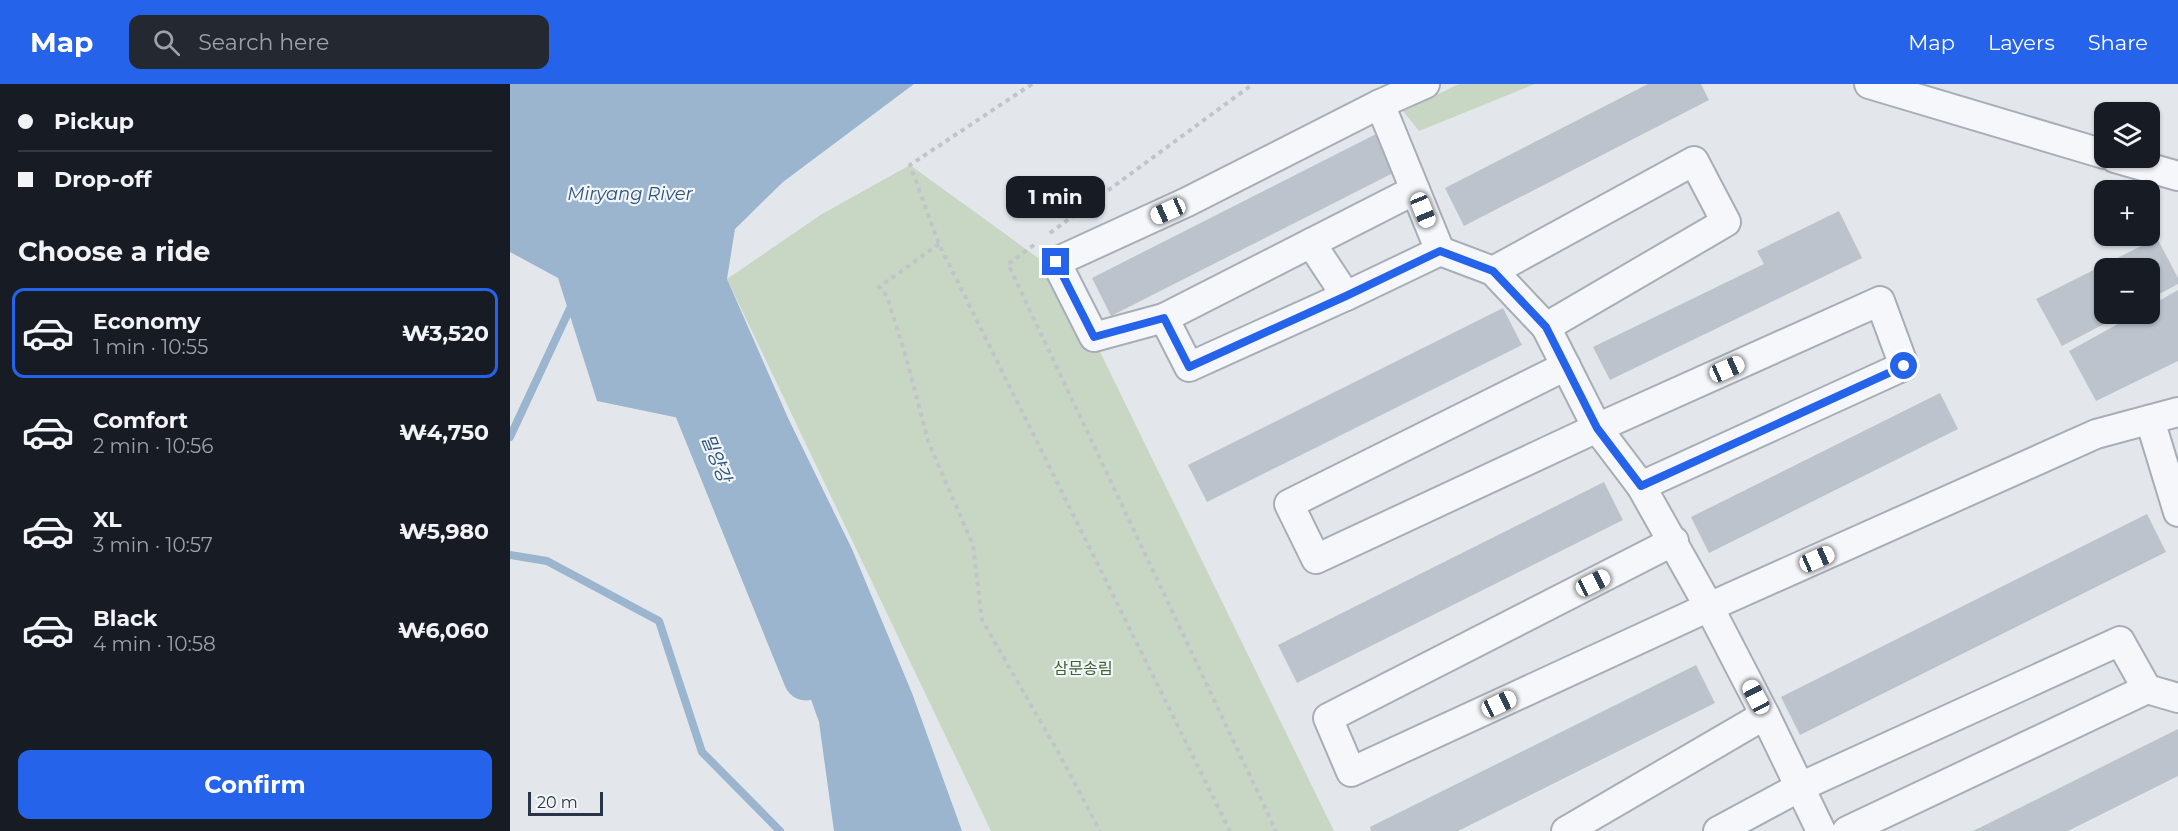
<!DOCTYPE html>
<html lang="en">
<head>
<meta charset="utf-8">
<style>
  :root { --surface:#171b24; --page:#242831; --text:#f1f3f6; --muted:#9ea1a6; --line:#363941; --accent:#2563eb }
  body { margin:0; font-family:Montserrat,"Noto Sans KR",sans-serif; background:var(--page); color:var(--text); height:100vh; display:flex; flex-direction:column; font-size:22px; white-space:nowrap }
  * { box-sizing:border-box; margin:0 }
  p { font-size:20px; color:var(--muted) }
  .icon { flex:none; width:33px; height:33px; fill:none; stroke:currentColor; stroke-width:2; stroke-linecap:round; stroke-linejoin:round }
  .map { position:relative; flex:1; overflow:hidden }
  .sheet { display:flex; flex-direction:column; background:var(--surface); width:510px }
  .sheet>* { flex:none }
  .hud { display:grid; align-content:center; height:132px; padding:0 18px; background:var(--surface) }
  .controls { position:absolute; left:1584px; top:18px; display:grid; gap:12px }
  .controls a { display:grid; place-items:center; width:66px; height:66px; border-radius:12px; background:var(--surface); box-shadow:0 2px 4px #0004; font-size:30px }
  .scale { position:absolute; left:18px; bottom:15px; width:75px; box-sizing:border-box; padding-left:6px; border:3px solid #293446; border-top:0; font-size:16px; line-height:21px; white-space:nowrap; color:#293446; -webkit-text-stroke:4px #f3f6f9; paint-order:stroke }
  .end { position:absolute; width:27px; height:27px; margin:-14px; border:8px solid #2563eb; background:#fff; box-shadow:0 0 0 3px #fff }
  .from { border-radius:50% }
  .bubble { position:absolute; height:42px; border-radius:12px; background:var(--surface); box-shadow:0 2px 4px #0004; font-size:20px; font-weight:700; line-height:42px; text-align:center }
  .car { position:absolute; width:18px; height:36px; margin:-18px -9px; border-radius:8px; box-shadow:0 0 4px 2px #0007; background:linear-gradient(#fff 24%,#345 0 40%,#fff 0 76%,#345 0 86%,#fff 0) }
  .hud b { display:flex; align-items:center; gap:21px; height:57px; font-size:22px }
  .hud b+b { border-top:2px solid var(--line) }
  .hud i { width:15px; height:15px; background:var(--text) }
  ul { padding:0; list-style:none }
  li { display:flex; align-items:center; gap:18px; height:90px; margin:0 12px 9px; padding:0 6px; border:3px solid transparent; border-radius:12px }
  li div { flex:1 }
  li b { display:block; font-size:22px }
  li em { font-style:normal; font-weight:700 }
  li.current { border-color:var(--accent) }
  li>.icon { width:54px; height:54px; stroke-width:1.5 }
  h2 { padding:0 18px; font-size:27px; line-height:72px }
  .cta { display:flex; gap:12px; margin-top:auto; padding:12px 18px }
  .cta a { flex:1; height:69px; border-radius:12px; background:var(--accent); color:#fff; font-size:24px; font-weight:700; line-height:69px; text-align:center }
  header { display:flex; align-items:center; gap:36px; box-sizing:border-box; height:84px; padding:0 30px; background:var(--accent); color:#fff }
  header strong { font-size:28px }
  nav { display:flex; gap:33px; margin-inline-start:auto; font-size:21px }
  .search { width:420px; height:54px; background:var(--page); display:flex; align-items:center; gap:15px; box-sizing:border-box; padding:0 21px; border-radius:12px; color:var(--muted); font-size:22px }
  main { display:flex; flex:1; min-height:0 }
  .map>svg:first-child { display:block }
</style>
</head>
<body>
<header>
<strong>Map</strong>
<div class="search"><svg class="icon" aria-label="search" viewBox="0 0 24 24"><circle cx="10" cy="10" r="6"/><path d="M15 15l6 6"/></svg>Search here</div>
<nav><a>Map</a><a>Layers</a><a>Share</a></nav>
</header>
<main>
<section class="sheet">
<div class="hud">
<b><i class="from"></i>Pickup</b>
<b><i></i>Drop-off</b>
</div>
<h2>Choose a ride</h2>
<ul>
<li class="current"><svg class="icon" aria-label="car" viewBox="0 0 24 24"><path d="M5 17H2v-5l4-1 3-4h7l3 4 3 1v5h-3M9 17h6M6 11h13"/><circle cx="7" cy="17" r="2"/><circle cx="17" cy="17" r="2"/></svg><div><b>Economy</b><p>1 min · 10:55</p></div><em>₩3,520</em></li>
<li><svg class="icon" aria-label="car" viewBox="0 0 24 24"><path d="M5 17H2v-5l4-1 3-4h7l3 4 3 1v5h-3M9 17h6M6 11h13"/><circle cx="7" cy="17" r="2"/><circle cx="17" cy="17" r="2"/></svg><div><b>Comfort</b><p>2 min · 10:56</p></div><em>₩4,750</em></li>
<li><svg class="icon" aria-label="car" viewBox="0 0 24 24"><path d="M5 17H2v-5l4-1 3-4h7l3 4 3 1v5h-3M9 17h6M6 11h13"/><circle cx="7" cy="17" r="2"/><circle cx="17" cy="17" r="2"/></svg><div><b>XL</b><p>3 min · 10:57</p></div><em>₩5,980</em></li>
<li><svg class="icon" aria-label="car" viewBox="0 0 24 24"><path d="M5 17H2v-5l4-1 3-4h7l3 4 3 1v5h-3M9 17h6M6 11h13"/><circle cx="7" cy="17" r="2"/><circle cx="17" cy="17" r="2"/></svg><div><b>Black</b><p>4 min · 10:58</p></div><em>₩6,060</em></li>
</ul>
<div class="cta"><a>Confirm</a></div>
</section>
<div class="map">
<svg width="1668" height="747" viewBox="0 0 1668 747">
  <rect width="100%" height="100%" fill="#e3e7ec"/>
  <g fill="#c8d7c3">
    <polygon points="949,0 1025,0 909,47 893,27"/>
    <polygon points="400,81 553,192 824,747 481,747 217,195 312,130"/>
  </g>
  <polygon fill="#9bb5cf" points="0,0 404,0 273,98 225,145 217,195 278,334 342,465 402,609 452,747 324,747 309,638 239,441 210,371 169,334 87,317 48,194 0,168"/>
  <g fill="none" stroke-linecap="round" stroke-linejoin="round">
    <g stroke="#9bb5cf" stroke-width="8">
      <polyline points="0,353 63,218"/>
      <polyline points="0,471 37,477 149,537 192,668 270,747"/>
    </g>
    <polyline stroke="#9bb5cf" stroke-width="45" points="180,308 296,594"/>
  </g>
  <g fill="#bcc3cd">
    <polygon points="1138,0 1191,0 1199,16 954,142 935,104"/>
    <polygon points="870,48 889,86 601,232 582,194"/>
    <polygon points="1329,127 1352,174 1100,296 1083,263 1254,180 1247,167"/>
    <polygon points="1647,154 1668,194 1668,200 1640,215 1640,184 1594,184 1594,230 1613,230 1552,262 1526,215"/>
    <polygon points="1668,206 1668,277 1586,317 1559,267 1626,230 1640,230 1640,222"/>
    <polygon points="993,224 1012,261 697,418 678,381"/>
    <polygon points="1430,309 1448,345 1199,469 1181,433"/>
    <polygon points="1094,398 1113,436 787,599 768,561"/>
    <polygon points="1637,430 1656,468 1290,651 1271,613"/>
    <polygon points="1186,581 1205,619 948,747 861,747 860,743"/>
    <polygon points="1668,645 1668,692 1558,747 1463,747"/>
  </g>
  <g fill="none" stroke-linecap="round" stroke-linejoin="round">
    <g stroke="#a7aeb7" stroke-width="32">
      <g id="minor">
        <polyline points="915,0 870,20 930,167 983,187 1036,243 1216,138 1184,77 983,187"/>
        <polyline points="1359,0 1594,70"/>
        <polyline points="1605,74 1668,92"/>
        <polyline points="801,159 836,212 930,167"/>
        <polyline points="836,212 679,283 654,234 584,253 546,178 677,118 870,20"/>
        <polyline points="654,234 905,106"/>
        <polyline points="1036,243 1087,344 1370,217 1394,282 1131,402"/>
        <polyline points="1056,282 779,420 806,475 1087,344 1131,402 1199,523 1586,350 1668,328"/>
        <polyline points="1640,336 1668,428"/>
        <polyline points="1164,457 818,634 841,688 1199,523 1255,631 1311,747"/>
        <polyline points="1056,747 1255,631"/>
        <polyline points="1208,747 1290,703 1610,557 1637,605"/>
        <polyline points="1337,747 1637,605 1668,614"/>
      </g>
    </g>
    <g stroke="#c1c4cb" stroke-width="4" stroke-dasharray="4.5 4.5" stroke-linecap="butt">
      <polyline points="522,0 400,81 429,160 720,747"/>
      <polyline points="540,149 743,0"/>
      <polyline points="429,160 369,203 377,212 396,273 418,357 463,461 472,536 547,666 590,747"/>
      <polyline points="524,161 498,180 766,747"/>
    </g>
    <use href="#minor" stroke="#f6f7fa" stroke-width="28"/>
  </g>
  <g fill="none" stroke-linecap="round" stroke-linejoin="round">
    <polyline stroke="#2563eb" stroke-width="8" points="546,178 584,253 654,234 679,283 836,212 930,167 983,187 1036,243 1087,344 1131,402 1394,282"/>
  </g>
  <g text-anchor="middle" stroke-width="4.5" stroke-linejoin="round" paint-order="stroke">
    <g font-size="16" fill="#3e6335" stroke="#f3f6f9">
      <text x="573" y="590">삼문송림</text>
    </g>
    <g font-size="18" font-style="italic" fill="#2e537e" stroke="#f3f6f9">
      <text x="120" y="116">Miryang River</text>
      <text transform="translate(206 374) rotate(68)" y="6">밀양강</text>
    </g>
  </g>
</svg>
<div class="controls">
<a><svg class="icon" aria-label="layers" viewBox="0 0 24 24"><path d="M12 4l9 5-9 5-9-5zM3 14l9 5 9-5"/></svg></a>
<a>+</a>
<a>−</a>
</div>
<div class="scale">20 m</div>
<i class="end from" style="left:1394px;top:282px"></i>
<i class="end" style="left:546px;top:178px"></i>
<div class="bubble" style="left:496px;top:92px;width:99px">1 min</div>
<i class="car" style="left:913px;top:126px;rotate:158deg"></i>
<i class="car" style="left:658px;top:127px;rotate:246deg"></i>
<i class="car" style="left:1217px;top:285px;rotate:66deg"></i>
<i class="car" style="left:1307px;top:475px;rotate:66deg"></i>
<i class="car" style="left:1083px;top:499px;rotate:63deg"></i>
<i class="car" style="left:1246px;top:613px;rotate:332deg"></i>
<i class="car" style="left:989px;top:620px;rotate:65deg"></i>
</div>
</main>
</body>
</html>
